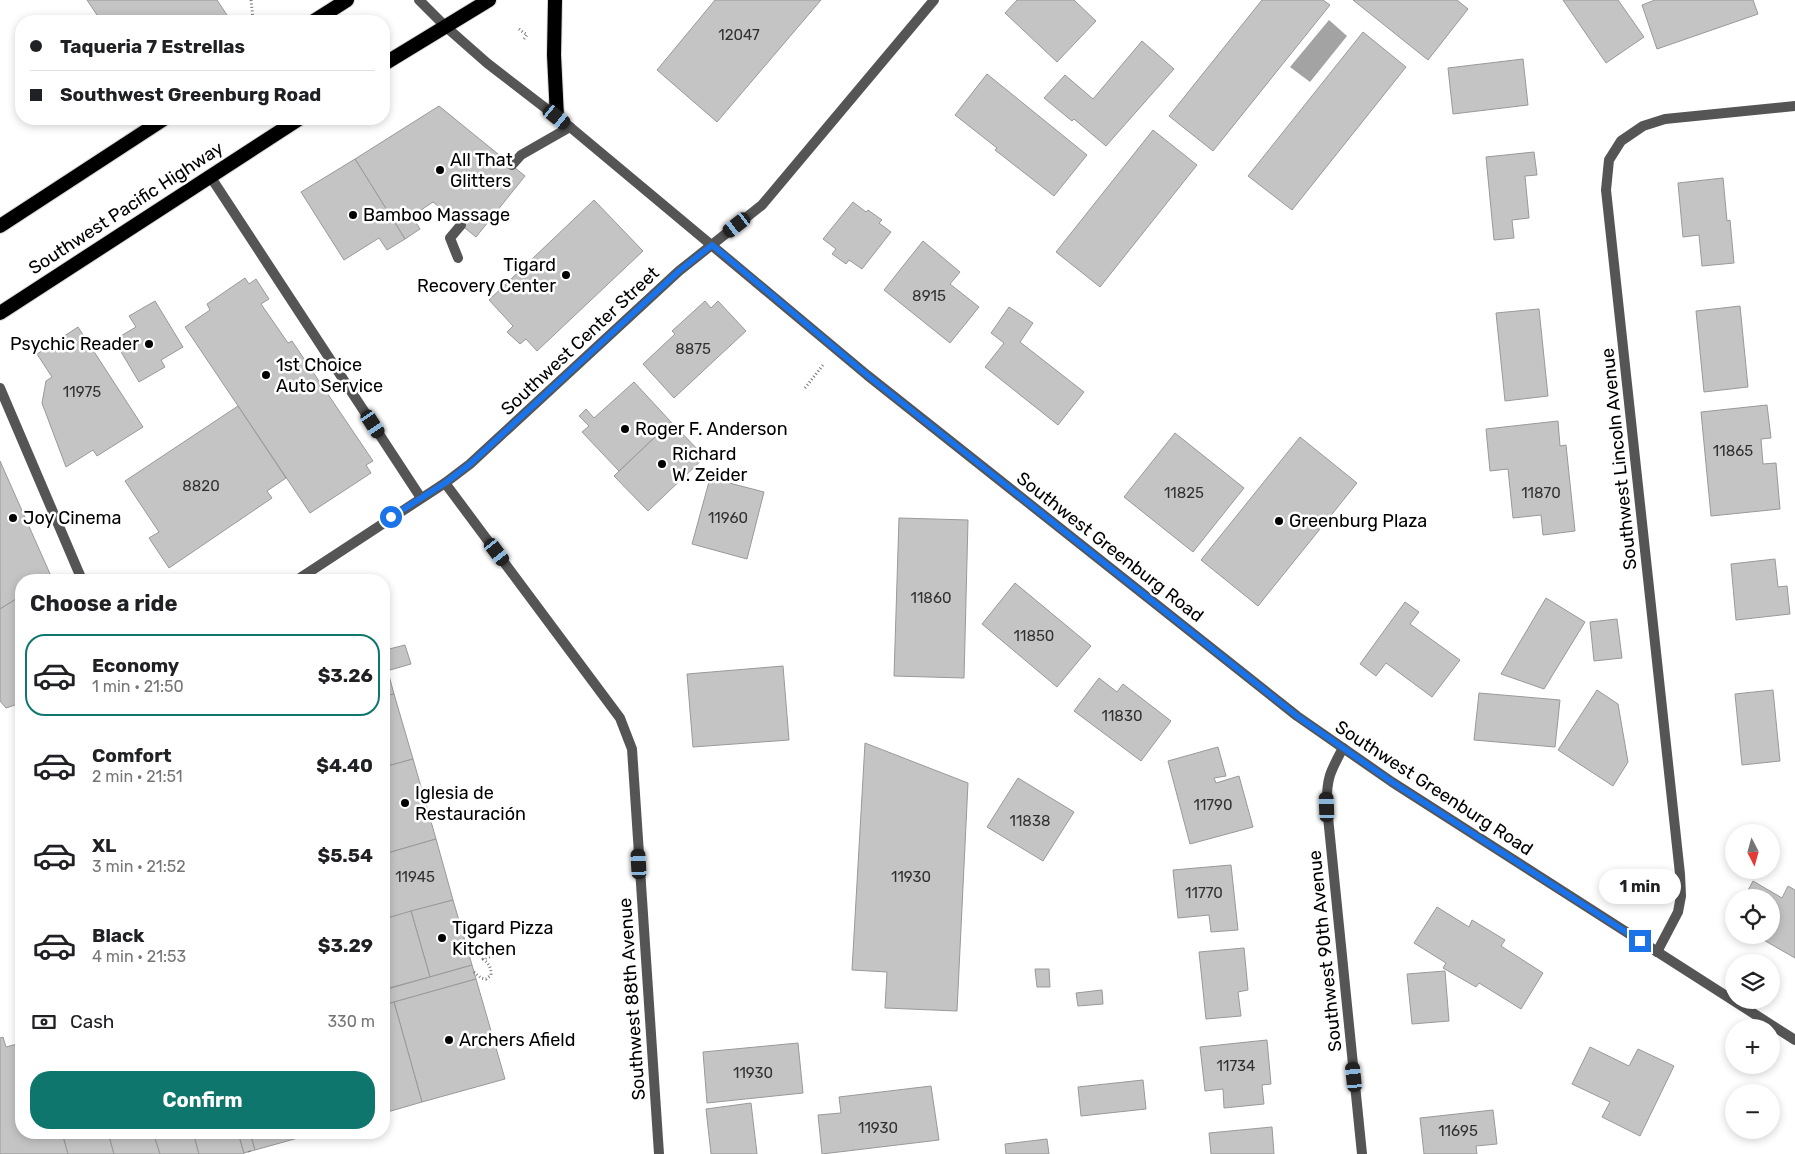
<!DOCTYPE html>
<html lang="en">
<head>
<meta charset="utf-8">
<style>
  :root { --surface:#fff; --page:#f2f2f2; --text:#202124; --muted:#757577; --line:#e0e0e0; --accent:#0f766e }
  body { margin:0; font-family:Rubik,sans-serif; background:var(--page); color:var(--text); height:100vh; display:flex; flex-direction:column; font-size:19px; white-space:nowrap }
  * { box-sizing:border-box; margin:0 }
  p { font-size:16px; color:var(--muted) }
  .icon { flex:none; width:28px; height:28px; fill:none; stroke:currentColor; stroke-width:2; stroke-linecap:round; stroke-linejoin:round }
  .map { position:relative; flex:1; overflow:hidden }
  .panel { position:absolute; left:15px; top:574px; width:375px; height:565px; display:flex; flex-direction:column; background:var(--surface); border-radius:20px; box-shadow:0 2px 8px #0003 }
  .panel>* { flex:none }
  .hud { position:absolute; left:15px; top:15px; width:375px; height:110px; border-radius:20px; box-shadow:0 2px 8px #0003; display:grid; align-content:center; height:110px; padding:0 15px; background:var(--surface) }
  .needle { width:32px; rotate:174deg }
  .tools { position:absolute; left:1725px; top:824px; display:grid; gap:10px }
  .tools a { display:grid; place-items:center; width:55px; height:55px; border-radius:50%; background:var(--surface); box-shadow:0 2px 8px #0003; font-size:25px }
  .end { position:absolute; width:22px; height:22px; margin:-11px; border:6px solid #1a73e8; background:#fff; box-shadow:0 0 0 2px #fff }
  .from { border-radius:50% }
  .bubble { position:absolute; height:35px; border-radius:18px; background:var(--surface); box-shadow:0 2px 8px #0003; font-size:16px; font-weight:700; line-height:35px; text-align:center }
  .car { position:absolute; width:15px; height:30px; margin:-15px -8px; border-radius:6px; box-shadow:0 0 4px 1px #0007; background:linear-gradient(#222 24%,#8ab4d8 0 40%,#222 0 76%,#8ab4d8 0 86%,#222 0) }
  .hud b { display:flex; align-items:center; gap:18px; height:48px; font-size:19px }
  .hud b+b { border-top:1px solid var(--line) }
  .hud i { width:12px; height:12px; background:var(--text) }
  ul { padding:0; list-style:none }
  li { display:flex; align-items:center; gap:15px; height:82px; margin:0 10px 8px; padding:0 5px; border:2px solid transparent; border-radius:20px }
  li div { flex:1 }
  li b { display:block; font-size:19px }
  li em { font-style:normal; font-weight:700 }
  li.on { border-color:var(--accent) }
  li>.icon { width:45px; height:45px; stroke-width:1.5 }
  h2 { padding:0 15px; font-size:22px; line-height:60px }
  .pay { display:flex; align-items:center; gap:12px; height:55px; padding:0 15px; font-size:19px }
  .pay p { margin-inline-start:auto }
  .cta { display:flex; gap:10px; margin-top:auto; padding:10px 15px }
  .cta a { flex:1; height:58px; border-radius:20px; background:var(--accent); color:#fff; font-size:20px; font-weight:700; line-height:58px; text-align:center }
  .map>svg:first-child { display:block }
</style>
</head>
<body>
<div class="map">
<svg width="1795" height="1154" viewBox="0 0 1795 1154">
  <rect width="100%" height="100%" fill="#fff"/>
  <polygon fill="#a3a3a3" points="1329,20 1347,36 1310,82 1290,67"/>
  <g fill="#c4c4c4" stroke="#999">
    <polygon points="87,0 217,0 231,21 101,21"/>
    <polygon points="715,0 821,0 717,122 657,70"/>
    <polygon points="1017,0 1074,0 1096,21 1057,62 1005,13"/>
    <polygon points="1262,0 1323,0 1330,5 1213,151 1169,116"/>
    <polygon points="1353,0 1457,0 1468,9 1428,60"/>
    <polygon points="1563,0 1618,0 1644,37 1606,63"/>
    <polygon points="1655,0 1753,0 1758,14 1657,49 1642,5"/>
    <polygon points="1363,32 1406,67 1292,210 1248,176"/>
    <polygon points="1142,41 1174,69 1106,146 1074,119 1072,121 1044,98 1065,75 1093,99"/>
    <polygon points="1523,59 1528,105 1453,114 1448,68"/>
    <polygon points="987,74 1087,155 1054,196 995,150 997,148 955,115"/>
    <polygon points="439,106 525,176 476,237 433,202 412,216 420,229 405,239 355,159"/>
    <polygon points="1153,130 1197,165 1100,287 1056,252"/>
    <polygon points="1534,152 1537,175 1525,176 1529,218 1512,220 1514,238 1494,240 1486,157"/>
    <polygon points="355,159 405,239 387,250 379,238 344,260 301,192"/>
    <polygon points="1723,178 1727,221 1730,220 1734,263 1702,266 1699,235 1683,237 1678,183"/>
    <polygon points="594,200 643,251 537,351 526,339 520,344 507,332 513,326 489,300"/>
    <polygon points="853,202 866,212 868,210 882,220 879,223 891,232 862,269 849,260 846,264 832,254 836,249 823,239"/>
    <polygon points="923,241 960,272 950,284 979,307 950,343 884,290"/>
    <polygon points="245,278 249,284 256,279 269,299 261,304 288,343 292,341 373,461 366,465 371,473 310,513 185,327 210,310 207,304"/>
    <polygon points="155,301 183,347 161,360 165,367 139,382 114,340 136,327 129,316"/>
    <polygon points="705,301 711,308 718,301 746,331 674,398 643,364 675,334 672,331"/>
    <polygon points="1740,306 1748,387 1704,392 1696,311"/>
    <polygon points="1009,307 1033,323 1020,342 1084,392 1058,425 985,367 1004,343 991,333"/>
    <polygon points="1539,309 1548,396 1505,401 1496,313"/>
    <polygon points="78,327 143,427 97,456 93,450 66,467 42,403 46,381 52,377 37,354"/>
    <polygon points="634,382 671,422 619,471 582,432 589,426 579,416 586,409 594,418"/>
    <polygon points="1767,405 1771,438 1761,439 1763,464 1776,463 1780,509 1711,516 1701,412"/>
    <polygon points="238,406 286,478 267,491 272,498 169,568 149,538 159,532 125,481"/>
    <polygon points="1558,421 1560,446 1566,445 1575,531 1543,535 1541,515 1513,518 1508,469 1490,471 1486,429"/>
    <polygon points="671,422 705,457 648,511 614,476"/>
    <polygon points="1175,433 1244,488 1193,552 1124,497"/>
    <polygon points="1300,437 1357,483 1258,606 1201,560"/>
    <polygon points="0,461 51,576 45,580 21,580 21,596 0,609"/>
    <polygon points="710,478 764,492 747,559 692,544"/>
    <polygon points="899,518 968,520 964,678 894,676"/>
    <polygon points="1775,559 1778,587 1787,586 1790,614 1736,620 1731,564"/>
    <polygon points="1015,583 1091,646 1057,687 982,624"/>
    <polygon points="21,596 21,703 6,708 0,701 0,609"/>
    <polygon points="1546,598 1585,622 1544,689 1501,674"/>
    <polygon points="1405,602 1419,612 1410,624 1460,660 1432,697 1386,663 1376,676 1360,664"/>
    <polygon points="1617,619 1622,658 1594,661 1590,622"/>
    <polygon points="405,645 411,664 390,670 385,650"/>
    <polygon points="384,657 394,694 384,696"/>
    <polygon points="783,666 789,740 693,747 687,674"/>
    <polygon points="1099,678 1117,692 1123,684 1171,721 1141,761 1074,711"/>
    <polygon points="1597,690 1618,704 1628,762 1613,786 1558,750"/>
    <polygon points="1773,690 1780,761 1742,765 1735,694"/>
    <polygon points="1479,693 1560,700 1555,747 1474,740"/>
    <polygon points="394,694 413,759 384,767 384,696"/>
    <polygon points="865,743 968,783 957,1011 885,1008 887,972 852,970"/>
    <polygon points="1218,747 1226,776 1214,778 1216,783 1239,776 1253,827 1190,844 1168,761"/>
    <polygon points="413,759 436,839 384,854 384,767"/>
    <polygon points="1018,778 1074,812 1043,861 987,827"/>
    <polygon points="436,839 453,900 384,919 384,854"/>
    <polygon points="1231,865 1238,930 1211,932 1209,915 1178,918 1173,870"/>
    <polygon points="1753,881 1782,898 1788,886 1795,890 1795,958 1755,935 1771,935 1771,898 1744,898"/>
    <polygon points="453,900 472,965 430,977 411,911"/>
    <polygon points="1437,907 1469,927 1472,920 1505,940 1501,946 1543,973 1521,1009 1479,983 1476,987 1443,968 1446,963 1414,943"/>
    <polygon points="411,911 430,977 389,988 384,968 384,919"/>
    <polygon points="1244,948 1248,990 1238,992 1241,1016 1206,1019 1199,952"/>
    <polygon points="472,965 476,979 384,1005 384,990"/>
    <polygon points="384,968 389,988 384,990"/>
    <polygon points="1035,969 1049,969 1050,987 1037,987"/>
    <polygon points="1445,971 1449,1021 1412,1024 1407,974"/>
    <polygon points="476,979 505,1079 422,1102 394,1002"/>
    <polygon points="1102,990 1103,1004 1078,1006 1076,993"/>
    <polygon points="394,1002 422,1102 384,1113 384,1005"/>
    <polygon points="3,1037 6,1047 21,1043 21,1132 62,1132 68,1154 0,1154 0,1038"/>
    <polygon points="1267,1040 1271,1084 1262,1085 1264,1104 1224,1108 1223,1089 1205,1091 1200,1047"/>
    <polygon points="798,1043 803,1093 707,1103 703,1052"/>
    <polygon points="1590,1047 1629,1066 1638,1049 1674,1066 1640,1136 1602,1117 1610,1102 1572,1084"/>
    <polygon points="1143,1080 1146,1109 1081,1116 1078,1087"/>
    <polygon points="931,1086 939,1140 822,1154 818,1115 841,1113 839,1097"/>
    <polygon points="751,1103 757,1154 711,1154 706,1109"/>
    <polygon points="1493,1110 1497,1144 1476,1146 1477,1154 1424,1154 1420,1118"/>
    <polygon points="1272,1127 1274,1154 1211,1154 1209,1133"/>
    <polygon points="62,1132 108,1132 114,1154 68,1154"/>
    <polygon points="108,1132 153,1132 160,1154 114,1154"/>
    <polygon points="153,1132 193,1132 199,1154 160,1154"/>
    <polygon points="193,1132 238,1132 244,1154 199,1154"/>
    <polygon points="238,1132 250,1132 255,1150 244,1153"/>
    <polygon points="250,1132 296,1132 298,1138 255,1150"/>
    <polygon points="296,1132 315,1132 298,1138"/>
    <polygon points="1047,1139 1049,1154 1006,1154 1005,1144"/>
  </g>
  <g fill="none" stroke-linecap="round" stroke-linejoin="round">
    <g stroke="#dbdbdb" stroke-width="16">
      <g id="trunk">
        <polyline points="555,0 554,55 557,117"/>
        <polyline points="314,21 347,0"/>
        <polyline points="384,64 489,0"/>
        <polyline points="0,226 164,119"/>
        <polyline points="0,313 299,119"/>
      </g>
    </g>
    <g stroke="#777" stroke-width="3" stroke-dasharray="1 2.5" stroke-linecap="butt">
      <polyline points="251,0 253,19"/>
      <polyline points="519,29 527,35 523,40"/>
      <polyline points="805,388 823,365"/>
      <path d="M 474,972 L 481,978 L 486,979 L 491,975 C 491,967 489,964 483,959 L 508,951"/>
      <polyline points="249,1151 250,1154"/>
    </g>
    <g stroke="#555" stroke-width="10">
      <polyline points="512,165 521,155 570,127"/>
      <polyline points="210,176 421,498"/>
      <polyline points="458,258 450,238 461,225"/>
    </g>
    <g stroke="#555" stroke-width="10">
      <polyline points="0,388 82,580"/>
      <polyline points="445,483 620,718 632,749 659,1154"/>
      <polyline points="297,580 445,483 470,464 679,271 762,205 934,0"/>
      <path d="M 1343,748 C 1330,772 1326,779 1327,807 L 1362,1154"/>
      <polyline points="1657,952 1678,912 1681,896 1680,874 1606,190 1609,160 1621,141 1643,126 1665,119 1795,106"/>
    </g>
    <polyline stroke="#555" stroke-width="10" points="419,0 445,26 487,63 570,127 867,375 1297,716 1392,782 1795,1040"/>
    <use href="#trunk" stroke="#000" stroke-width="14"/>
  </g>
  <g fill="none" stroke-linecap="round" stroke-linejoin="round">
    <polyline stroke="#1a73e8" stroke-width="6" points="391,517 445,483 470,464 679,271 712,245 867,375 1297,716 1392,782 1640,941"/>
  </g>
  <g fill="#000" stroke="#fff" stroke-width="2">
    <circle cx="440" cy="170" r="5"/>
    <circle cx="353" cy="215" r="5"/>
    <circle cx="566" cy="275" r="5"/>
    <circle cx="149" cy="344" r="5"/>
    <circle cx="266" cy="375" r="5"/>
    <circle cx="625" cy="429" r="5"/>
    <circle cx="662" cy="464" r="5"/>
    <circle cx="13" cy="518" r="5"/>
    <circle cx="1279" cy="521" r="5"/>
    <circle cx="405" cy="803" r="5"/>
    <circle cx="442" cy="938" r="5"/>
    <circle cx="449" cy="1040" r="5"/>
  </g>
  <g text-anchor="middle" stroke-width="5" stroke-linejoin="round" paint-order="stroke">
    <g font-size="15" fill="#313131">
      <text x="739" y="40">12047</text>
      <text x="929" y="301">8915</text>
      <text x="693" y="354">8875</text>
      <text x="82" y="397">11975</text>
      <text x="1733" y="456">11865</text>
      <text x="201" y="491">8820</text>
      <text x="1184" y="498">11825</text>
      <text x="1541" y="498">11870</text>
      <text x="728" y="523">11960</text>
      <text x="931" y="603">11860</text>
      <text x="1034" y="641">11850</text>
      <text x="1122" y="721">11830</text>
      <text x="1213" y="810">11790</text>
      <text x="1030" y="826">11838</text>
      <text x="415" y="882">11945</text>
      <text x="911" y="882">11930</text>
      <text x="1204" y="898">11770</text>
      <text x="1236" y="1071">11734</text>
      <text x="753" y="1078">11930</text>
      <text x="878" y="1133">11930</text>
      <text x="1458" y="1136">11695</text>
    </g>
    <g font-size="18" fill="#000" stroke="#fff" text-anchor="start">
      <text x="450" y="166">All That<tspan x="450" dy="21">Glitters</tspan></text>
      <text x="363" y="221">Bamboo Massage</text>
      <text x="556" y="271" text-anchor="end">Tigard<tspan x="556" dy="21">Recovery Center</tspan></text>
      <text x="139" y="350" text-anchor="end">Psychic Reader</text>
      <text x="276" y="371">1st Choice<tspan x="276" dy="21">Auto Service</tspan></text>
      <text x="635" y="435">Roger F. Anderson</text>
      <text x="672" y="460">Richard<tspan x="672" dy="21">W. Zeider</tspan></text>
      <text x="23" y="524">Joy Cinema</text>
      <text x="1289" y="527">Greenburg Plaza</text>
      <text x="415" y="799">Iglesia de<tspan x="415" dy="21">Restauración</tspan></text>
      <text x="452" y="934">Tigard Pizza<tspan x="452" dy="21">Kitchen</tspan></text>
      <text x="459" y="1046">Archers Afield</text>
    </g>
    <g font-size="18" fill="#000" stroke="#fff">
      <text transform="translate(126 208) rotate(-33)" y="6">Southwest Pacific Highway</text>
      <text transform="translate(580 341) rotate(-43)" y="6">Southwest Center Street</text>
      <text transform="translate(1619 459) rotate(-96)" y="6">Southwest Lincoln Avenue</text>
      <text transform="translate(1110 547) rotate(38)" y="6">Southwest Greenburg Road</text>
      <text transform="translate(1434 788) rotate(33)" y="6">Southwest Greenburg Road</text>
      <text transform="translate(1325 951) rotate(-96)" y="6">Southwest 90th Avenue</text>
      <text transform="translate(632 999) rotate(-94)" y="6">Southwest 88th Avenue</text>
    </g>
  </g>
</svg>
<div class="tools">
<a><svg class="needle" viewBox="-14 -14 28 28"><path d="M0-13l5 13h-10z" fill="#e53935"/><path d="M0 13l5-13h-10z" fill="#757577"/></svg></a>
<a><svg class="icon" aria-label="locate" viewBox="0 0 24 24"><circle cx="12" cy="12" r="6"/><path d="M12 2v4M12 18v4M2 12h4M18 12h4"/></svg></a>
<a><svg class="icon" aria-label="layers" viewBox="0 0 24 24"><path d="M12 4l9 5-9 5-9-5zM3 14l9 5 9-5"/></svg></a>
<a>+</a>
<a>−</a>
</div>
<i class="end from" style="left:391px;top:517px"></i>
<i class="end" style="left:1640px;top:941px"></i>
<div class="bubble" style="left:1599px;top:869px;width:82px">1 min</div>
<i class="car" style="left:557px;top:117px;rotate:129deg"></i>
<i class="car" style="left:737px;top:225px;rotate:232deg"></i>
<i class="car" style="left:373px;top:424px;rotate:147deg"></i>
<i class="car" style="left:497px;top:552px;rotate:143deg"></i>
<i class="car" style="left:1327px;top:807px;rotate:358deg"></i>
<i class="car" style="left:639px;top:864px;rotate:357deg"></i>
<i class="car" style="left:1354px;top:1077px;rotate:354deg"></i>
<div class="hud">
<b><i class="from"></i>Taqueria 7 Estrellas</b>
<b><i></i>Southwest Greenburg Road</b>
</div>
<section class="panel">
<h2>Choose a ride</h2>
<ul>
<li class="on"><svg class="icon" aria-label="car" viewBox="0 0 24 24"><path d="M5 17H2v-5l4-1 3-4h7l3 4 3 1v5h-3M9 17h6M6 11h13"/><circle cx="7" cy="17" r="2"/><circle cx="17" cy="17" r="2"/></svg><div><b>Economy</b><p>1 min · 21:50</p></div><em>$3.26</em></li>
<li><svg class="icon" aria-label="car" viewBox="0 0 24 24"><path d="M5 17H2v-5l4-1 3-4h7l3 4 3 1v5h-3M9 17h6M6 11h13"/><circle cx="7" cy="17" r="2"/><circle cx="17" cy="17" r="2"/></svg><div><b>Comfort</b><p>2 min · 21:51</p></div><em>$4.40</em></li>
<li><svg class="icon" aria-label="car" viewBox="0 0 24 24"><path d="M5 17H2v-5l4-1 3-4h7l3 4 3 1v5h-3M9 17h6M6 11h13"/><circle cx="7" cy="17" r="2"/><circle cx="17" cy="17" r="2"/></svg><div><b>XL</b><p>3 min · 21:52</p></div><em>$5.54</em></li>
<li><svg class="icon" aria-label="car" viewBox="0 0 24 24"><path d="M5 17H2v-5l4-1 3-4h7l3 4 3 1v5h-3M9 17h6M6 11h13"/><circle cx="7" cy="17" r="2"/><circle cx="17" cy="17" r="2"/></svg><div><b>Black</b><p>4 min · 21:53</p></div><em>$3.29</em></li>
</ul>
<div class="pay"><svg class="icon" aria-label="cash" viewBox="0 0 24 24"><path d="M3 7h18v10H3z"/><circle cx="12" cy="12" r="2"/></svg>Cash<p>330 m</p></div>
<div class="cta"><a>Confirm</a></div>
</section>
</div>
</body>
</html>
